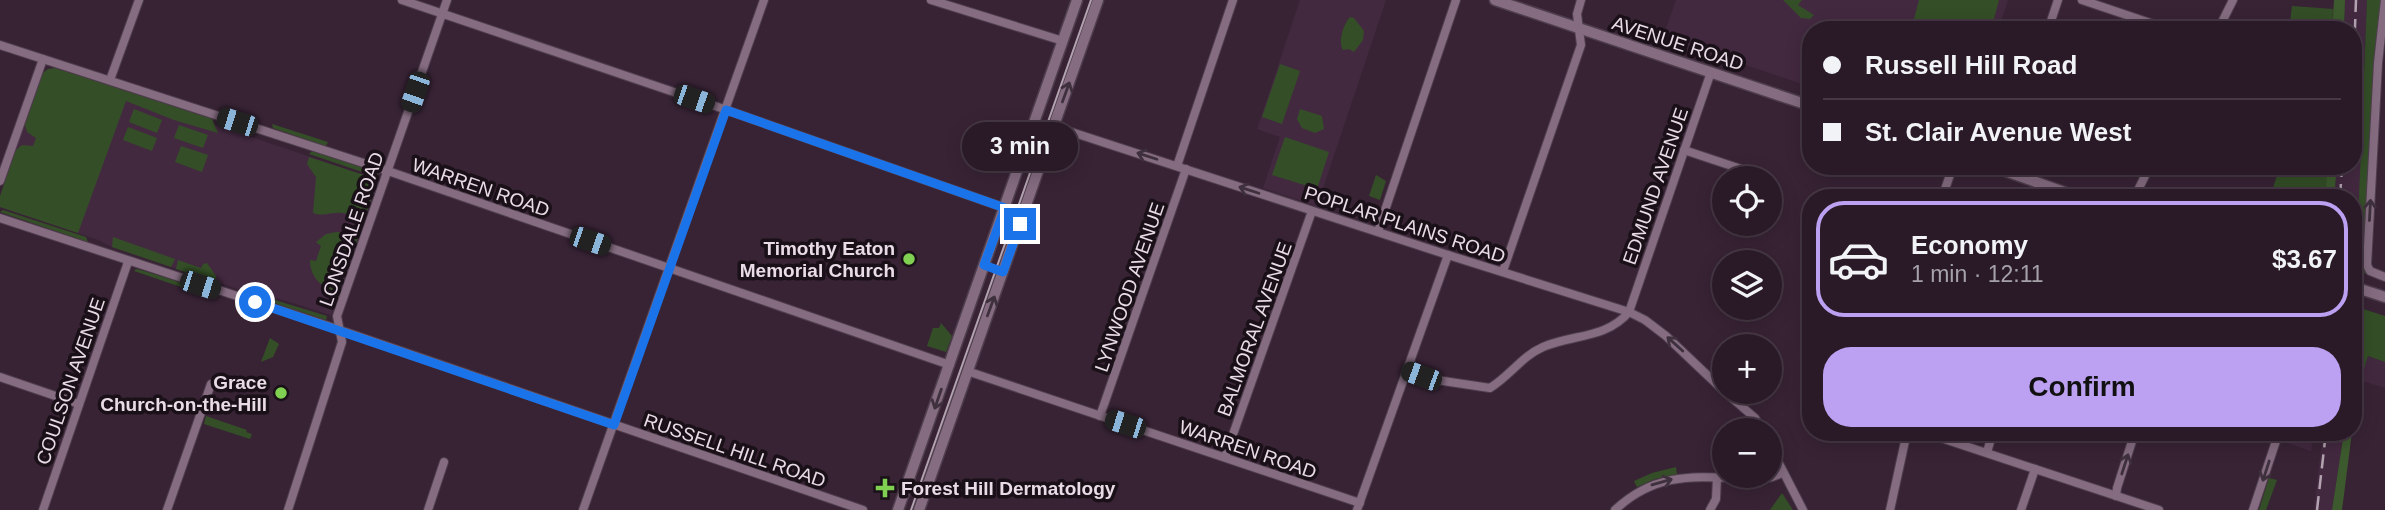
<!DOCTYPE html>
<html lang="en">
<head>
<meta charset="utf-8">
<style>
  :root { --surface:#2a1a28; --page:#362734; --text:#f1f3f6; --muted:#a5a1a8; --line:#463845; --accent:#bca0f2 }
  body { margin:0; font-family:Arial,sans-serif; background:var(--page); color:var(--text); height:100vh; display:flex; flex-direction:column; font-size:26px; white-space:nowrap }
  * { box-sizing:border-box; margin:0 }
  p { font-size:23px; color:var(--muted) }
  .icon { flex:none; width:38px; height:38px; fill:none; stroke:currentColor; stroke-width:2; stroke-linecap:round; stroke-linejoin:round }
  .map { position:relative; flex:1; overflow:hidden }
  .details { position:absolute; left:1802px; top:189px; width:560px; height:252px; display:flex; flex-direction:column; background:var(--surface); border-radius:28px; box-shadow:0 4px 18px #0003,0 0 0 2px var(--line) }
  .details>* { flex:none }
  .hud { position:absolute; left:1802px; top:21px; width:560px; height:154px; border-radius:28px; box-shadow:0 4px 18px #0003,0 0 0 2px var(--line); display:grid; align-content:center; height:154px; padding:0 21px; background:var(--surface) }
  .buttons { position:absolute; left:1712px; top:166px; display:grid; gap:14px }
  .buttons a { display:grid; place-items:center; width:70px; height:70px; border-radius:50%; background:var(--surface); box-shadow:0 4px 18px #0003,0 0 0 2px var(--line); font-size:35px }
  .end { position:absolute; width:32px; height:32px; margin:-16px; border:9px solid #1a73e8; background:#fff; box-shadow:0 0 0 4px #fff }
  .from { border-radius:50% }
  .bubble { position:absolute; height:49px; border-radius:24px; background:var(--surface); box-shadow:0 4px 18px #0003,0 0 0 2px var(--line); font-size:23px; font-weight:700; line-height:49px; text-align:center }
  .car { position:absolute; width:21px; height:42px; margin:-21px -10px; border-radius:9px; box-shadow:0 0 5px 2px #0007; background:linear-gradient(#222 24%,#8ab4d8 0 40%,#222 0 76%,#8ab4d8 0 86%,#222 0) }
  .hud b { display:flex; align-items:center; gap:24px; height:66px; font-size:26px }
  .hud b+b { border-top:2px solid var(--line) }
  .hud i { width:18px; height:18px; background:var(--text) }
  ul { padding:12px 0 0; list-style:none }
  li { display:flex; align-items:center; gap:21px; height:116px; margin:0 14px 10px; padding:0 7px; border:4px solid transparent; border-radius:28px }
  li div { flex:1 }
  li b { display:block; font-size:26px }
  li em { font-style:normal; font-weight:700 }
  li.selected { border-color:var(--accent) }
  li>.icon { width:63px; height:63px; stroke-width:1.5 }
  .primary-button { display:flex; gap:14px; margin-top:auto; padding:14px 21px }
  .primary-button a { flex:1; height:80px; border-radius:28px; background:var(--accent); color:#111; font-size:28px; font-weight:700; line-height:80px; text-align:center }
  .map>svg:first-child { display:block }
</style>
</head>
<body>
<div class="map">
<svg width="2385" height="510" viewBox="0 0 2385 510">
  <rect width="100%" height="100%" fill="#382335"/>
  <g fill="#432940">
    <polygon points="1300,0 1386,0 1317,206 1263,188 1280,137 1257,129"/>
    <polygon points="1676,0 2008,0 1998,30 1811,30 1811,87 1663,37"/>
    <polygon points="2345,0 2367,0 2357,266 2354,265 2354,198 2334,198 2337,166 2354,166 2354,30 2344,30"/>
    <polygon points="51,68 212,119 215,125 367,176 371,181 373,194 331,315 255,291 250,293 112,247 96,239 0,207 0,196 43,73"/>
    <polygon points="2368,356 2385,362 2385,388 2359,380"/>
    <polygon points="2285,432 2314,432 2311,451 2282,441"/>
    <polygon points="2323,432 2344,432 2332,510 2314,510"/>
  </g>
  <g fill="#344f27">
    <polygon points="1783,0 1802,0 1798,5 1814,15 1810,19 1801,18"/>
    <polygon points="1919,0 1999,0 1991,30 1911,30"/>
    <polygon points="2367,0 2381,0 2364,266 2367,274 2356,271"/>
    <polygon points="2292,6 2333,9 2332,30 2289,30"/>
    <path d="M 1350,17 L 1354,18 L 1364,31 L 1363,40 L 1354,52 L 1349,49 L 1343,50 C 1338,41 1343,25 1350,17 Z"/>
    <polygon points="1280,64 1300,71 1282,124 1262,117"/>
    <polygon points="55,68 212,119 218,133 174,120 126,101 78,233 0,207 0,196 16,150 22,145 33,146 36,138 27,132 25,125 43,73 48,69"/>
    <polygon points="134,109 162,120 157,133 129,122"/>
    <polygon points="1300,109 1322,116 1324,129 1315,133 1302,128 1297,119"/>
    <polygon points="272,124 328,142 326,146 273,128"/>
    <polygon points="179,125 208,135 203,148 174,138"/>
    <polygon points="128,127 157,138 152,151 123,140"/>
    <polygon points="1285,137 1329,152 1317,189 1272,175"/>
    <polygon points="181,146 208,155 202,172 175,162"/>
    <polygon points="312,151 376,172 378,174 377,177 309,154"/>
    <path d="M 309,157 L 367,176 C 378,188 370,202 366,215 C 357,218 351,214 342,213 C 331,212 324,217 313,213 L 316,177 L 307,164 Z"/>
    <polygon points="2280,166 2313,166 2328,171 2326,198 2257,198 2259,193 2270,197"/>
    <polygon points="1376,175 1386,181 1380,200 1369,196"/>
    <polygon points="3,210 86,237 88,242 0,212"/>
    <path d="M 336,232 L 349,233 L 358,238 L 339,290 L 336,291 C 320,287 310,276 310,260 L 316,261 L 321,246 L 316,242 L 326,234 Z"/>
    <polygon points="113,237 175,259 171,267 112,247"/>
    <polygon points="178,260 201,268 203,264 207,263 216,276 216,282 176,269"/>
    <polygon points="136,269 141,270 195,287 193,291 134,271"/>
    <polygon points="255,294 327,316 326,320 253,296"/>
    <polygon points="2357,307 2385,316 2385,362 2368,356 2365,365 2355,362"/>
    <polygon points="941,323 952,336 946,352 927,346 933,328 939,328"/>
    <polygon points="270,338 279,344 273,357 261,362"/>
    <polygon points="206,416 247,430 246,432 252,434 250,439 204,424"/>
    <polygon points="1676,467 1677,474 1655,479 1637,487 1634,481 1652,473"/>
    <polygon points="2269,478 2277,480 2266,510 2259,510"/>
    <polygon points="1782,493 1793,510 1770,510"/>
  </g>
  <g fill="#3d5a2e">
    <polygon points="2334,0 2345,0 2344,30 2332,30"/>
    <polygon points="2327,166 2337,166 2334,198 2326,198"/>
    <polygon points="2355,362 2365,365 2357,391 2354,414"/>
    <polygon points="2344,432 2352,432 2342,510 2332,510"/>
  </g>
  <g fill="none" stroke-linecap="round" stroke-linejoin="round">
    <g stroke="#4f3e4d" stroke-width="10">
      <g id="street">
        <polyline points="402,0 718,107 1005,208"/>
        <polyline points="931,0 1063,41"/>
        <polyline points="2082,0 2171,30"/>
        <polyline points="2385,0 2378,63 2367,265 2370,271 2385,277"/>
        <polyline points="2048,30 2058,0"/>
        <polyline points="2218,30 2233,0"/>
        <polyline points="0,45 388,171 950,365"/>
        <polyline points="110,80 139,0"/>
        <polyline points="1053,126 1448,255 1629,312 1645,320 1666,336 1724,391"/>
        <polyline points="1684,150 1762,176"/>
        <polyline points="1177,166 1233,0"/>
        <polyline points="0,181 43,59"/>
        <polyline points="1942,198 1953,166"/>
        <polyline points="2134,198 2150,166"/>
        <polyline points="0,218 325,325 863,510"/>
        <polyline points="1378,231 1456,0"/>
        <polyline points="1503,271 1581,45 1577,14 1581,0"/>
        <path d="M 1407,370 L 1430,379 L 1490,388 C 1510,376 1522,356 1543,347 C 1573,334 1606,339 1629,312 L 1711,72"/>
        <polyline points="967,371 1360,503"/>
        <polyline points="0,377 79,404"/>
        <polyline points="1725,392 1755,418 1762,430"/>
        <polyline points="1100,416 1186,169"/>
        <polyline points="1923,432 2159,510"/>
        <polyline points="1769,444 1803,510"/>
        <polyline points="1987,452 1993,432"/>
        <polyline points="1225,457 1312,211"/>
        <polyline points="2116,496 2117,488 2135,432"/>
        <polyline points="43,510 128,262"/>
        <polyline points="167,510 211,384"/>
        <polyline points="288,510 342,342 337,316 447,0"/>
        <polyline points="428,510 444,462"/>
        <polyline points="583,510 764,0"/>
        <polyline points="1357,510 1448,255"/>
        <path d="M 1615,510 C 1652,475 1687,476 1736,478 C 1753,479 1768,482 1783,472"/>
        <polyline points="1710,510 1716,499 1717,478"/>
        <polyline points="1890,510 1907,432"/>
        <polyline points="2021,510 2035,469"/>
        <polyline points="2253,510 2279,432"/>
      </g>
    </g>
    <g stroke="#4f3e4d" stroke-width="13">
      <g id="secondary">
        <polyline points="1495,0 1811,106"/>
        <polyline points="1991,166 2081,198"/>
        <polyline points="2354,287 2385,297"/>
        <polyline points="898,510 1077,0"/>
        <polyline points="919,510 1098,0"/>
      </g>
    </g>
    <use href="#street" stroke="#856c81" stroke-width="8"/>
    <use href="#secondary" stroke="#856c81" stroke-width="10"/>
    <polyline stroke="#b3a3b0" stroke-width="2" points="911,510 1091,0"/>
    <g stroke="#b3a3b0" stroke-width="2.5" stroke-dasharray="14 7" stroke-linecap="butt">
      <polyline points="2354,54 2356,0"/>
      <polyline points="2340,198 2342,166"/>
      <polyline points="2317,510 2326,432"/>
    </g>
  </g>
  <defs><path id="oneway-shaft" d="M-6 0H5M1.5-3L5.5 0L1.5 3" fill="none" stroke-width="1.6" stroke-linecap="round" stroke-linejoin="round" transform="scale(1.75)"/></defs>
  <g stroke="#3f303d">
    <use href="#oneway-shaft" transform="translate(1066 92) rotate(-70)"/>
    <use href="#oneway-shaft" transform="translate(1147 156) rotate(-162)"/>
    <use href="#oneway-shaft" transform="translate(1249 190) rotate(-162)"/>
    <use href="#oneway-shaft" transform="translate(2370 210) rotate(-87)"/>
    <use href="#oneway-shaft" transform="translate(991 306) rotate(-70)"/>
    <use href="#oneway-shaft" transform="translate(1675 344) rotate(-138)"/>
    <use href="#oneway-shaft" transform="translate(938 399) rotate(109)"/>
    <use href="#oneway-shaft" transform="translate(2125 464) rotate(-72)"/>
    <use href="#oneway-shaft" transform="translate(2266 471) rotate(108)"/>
    <use href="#oneway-shaft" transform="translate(1662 482) rotate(-16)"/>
  </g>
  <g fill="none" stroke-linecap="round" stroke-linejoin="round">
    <polyline stroke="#1a73e8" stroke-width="9" points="255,302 614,425 726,110 1005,208 984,265 1003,272 1020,224"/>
  </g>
  <g fill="#80d052" stroke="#191018" stroke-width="2.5">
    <circle cx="909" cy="259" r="7"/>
    <circle cx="281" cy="393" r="7"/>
    <path d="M881.5 477.5h7v7h7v7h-7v7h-7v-7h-7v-7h7z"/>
  </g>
  <g text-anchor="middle" stroke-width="7" stroke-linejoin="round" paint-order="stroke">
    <g font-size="19" fill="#eadce7" stroke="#191018">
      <text transform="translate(1678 43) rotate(18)" y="7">AVENUE ROAD</text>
      <text transform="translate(1655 186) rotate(-71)" y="7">EDMUND AVENUE</text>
      <text transform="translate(481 187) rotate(19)" y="7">WARREN ROAD</text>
      <text transform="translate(1405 224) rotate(18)" y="7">POPLAR PLAINS ROAD</text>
      <text transform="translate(351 229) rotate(-71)" y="7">LONSDALE ROAD</text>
      <text transform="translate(1129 287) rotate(-71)" y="7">LYNWOOD AVENUE</text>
      <text transform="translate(1254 329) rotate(-70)" y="7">BALMORAL AVENUE</text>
      <text transform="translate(70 381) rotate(-71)" y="7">COULSON AVENUE</text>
      <text transform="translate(1248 449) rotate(19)" y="7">WARREN ROAD</text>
      <text transform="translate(735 450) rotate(19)" y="7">RUSSELL HILL ROAD</text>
    </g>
    <g font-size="19" font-weight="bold" fill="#eadce7" stroke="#191018" text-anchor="end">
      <text x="895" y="255">Timothy Eaton<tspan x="895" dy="22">Memorial Church</tspan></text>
      <text x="267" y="389">Grace<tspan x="267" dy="22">Church-on-the-Hill</tspan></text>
      <text x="901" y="495" text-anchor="start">Forest Hill Dermatology</text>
    </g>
  </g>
</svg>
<div class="buttons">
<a><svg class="icon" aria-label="locate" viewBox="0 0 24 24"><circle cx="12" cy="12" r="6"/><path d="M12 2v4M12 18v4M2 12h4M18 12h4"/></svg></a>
<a><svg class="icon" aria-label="layers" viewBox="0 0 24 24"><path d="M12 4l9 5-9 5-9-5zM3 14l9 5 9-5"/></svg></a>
<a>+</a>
<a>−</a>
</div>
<i class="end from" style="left:255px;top:302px"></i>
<i class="end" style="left:1020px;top:224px"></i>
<div class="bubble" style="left:962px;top:122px;width:116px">3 min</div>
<i class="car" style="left:415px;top:92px;rotate:199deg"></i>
<i class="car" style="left:694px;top:99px;rotate:109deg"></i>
<i class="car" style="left:237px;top:122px;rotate:288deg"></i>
<i class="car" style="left:590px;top:241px;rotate:109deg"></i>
<i class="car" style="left:200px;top:285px;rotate:108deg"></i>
<i class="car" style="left:1421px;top:376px;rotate:290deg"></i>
<i class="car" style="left:1125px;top:424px;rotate:288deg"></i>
<div class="hud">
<b><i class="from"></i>Russell Hill Road</b>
<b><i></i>St. Clair Avenue West</b>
</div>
<section class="details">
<ul>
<li class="selected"><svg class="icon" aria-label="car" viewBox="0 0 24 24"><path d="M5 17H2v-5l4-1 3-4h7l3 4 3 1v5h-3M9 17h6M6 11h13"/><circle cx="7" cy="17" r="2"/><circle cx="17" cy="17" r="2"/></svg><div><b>Economy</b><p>1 min · 12:11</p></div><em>$3.67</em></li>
</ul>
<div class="primary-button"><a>Confirm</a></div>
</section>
</div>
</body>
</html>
